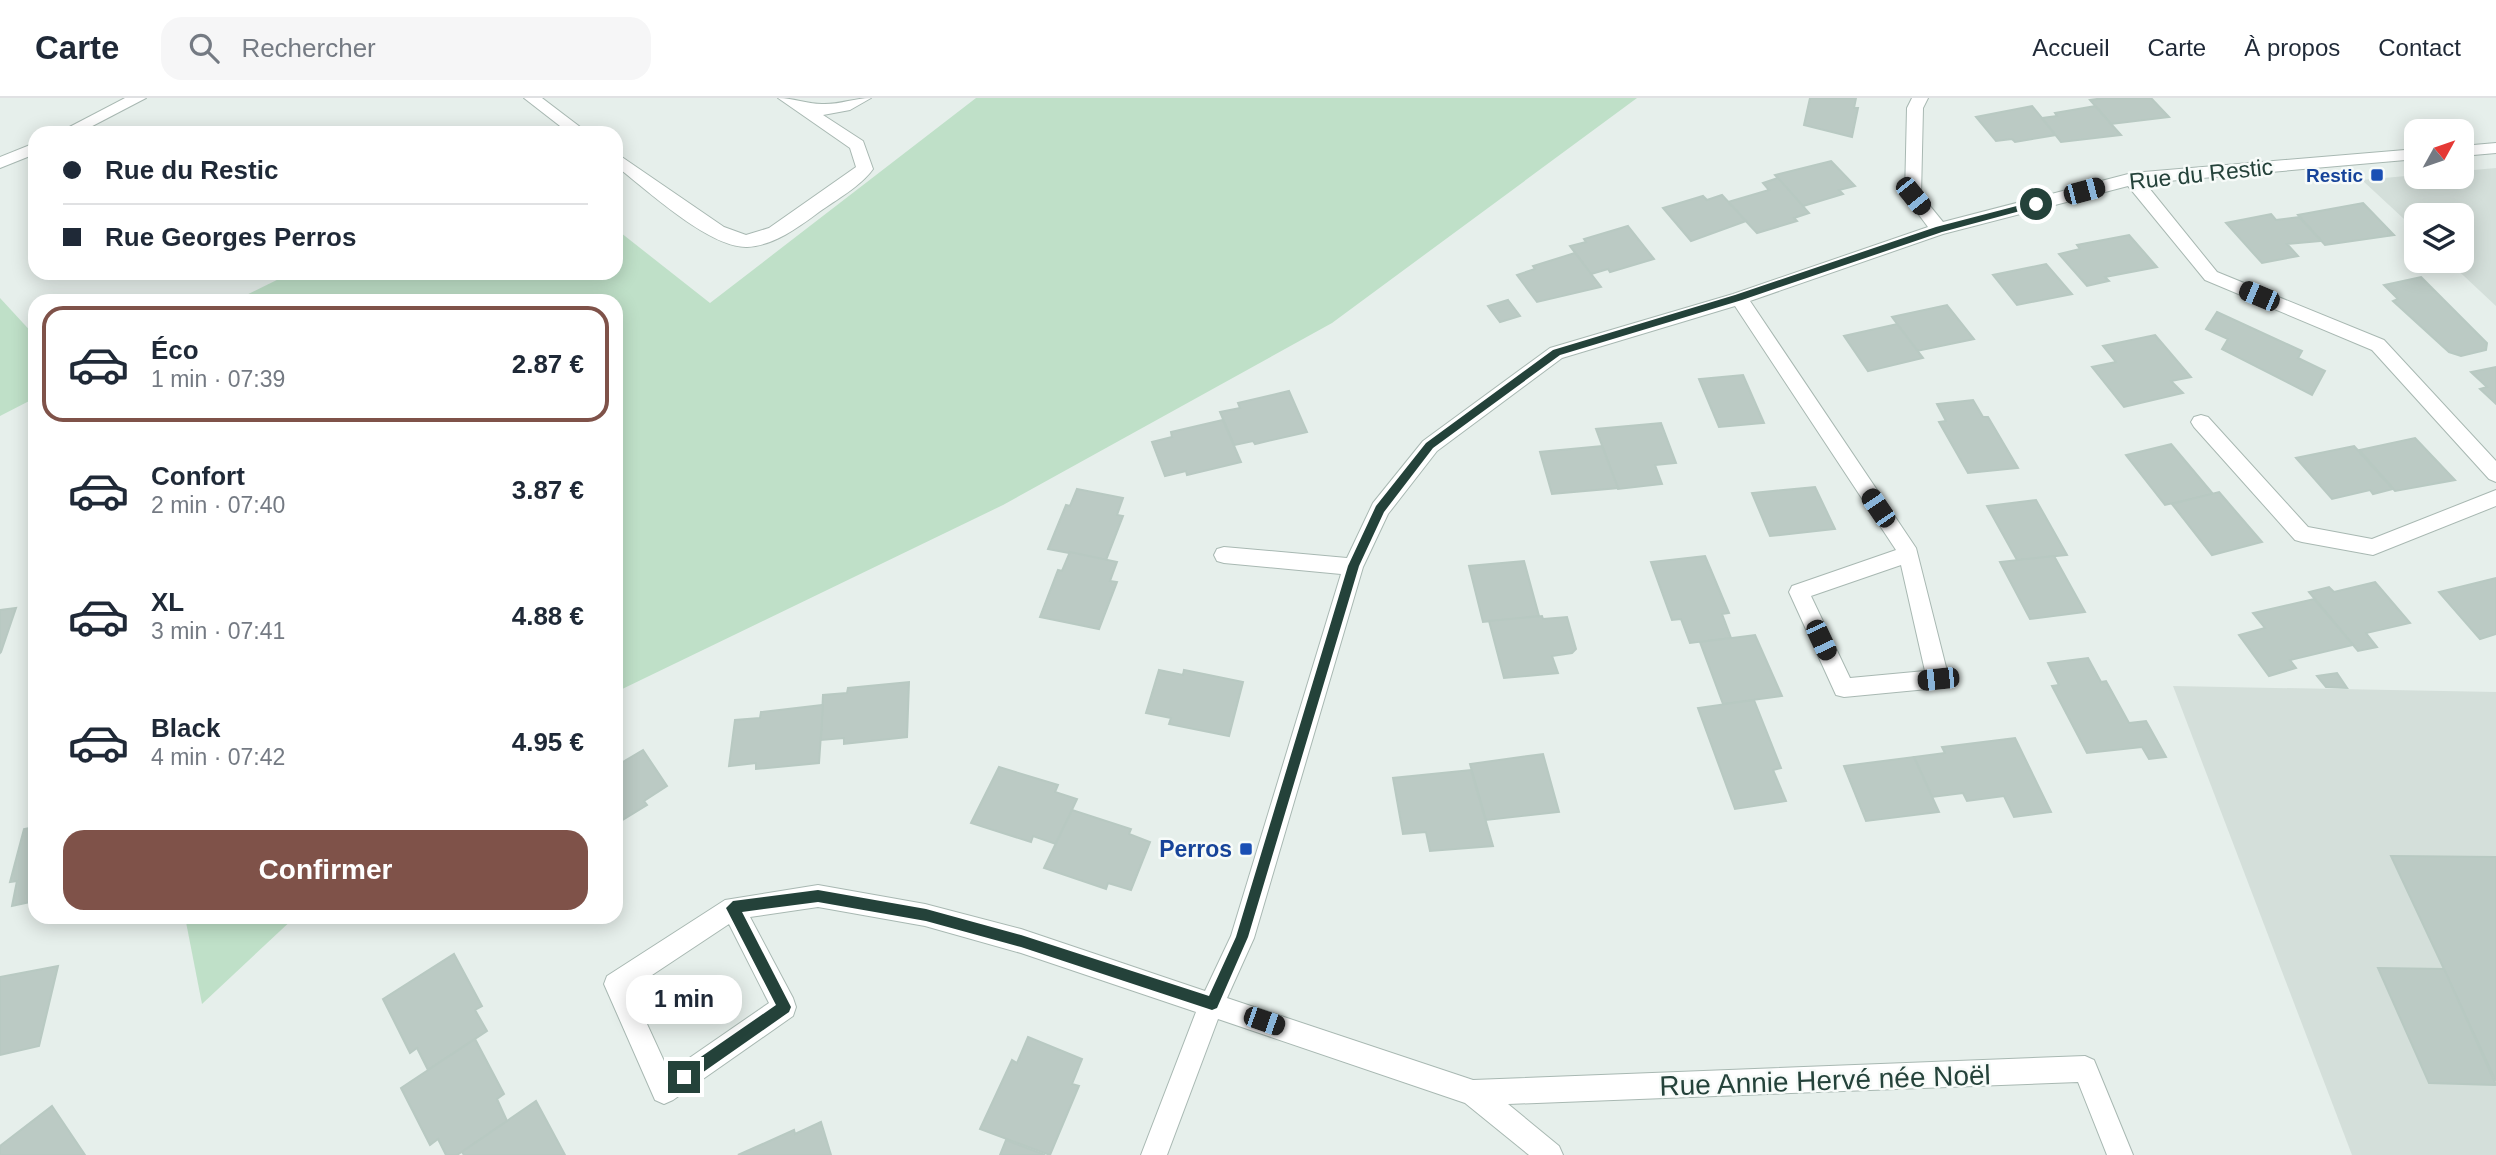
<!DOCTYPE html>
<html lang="fr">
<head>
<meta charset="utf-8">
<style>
  :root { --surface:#fff; --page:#f6f6f7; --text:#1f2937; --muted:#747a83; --line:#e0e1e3; --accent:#7f5249 }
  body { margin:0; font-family:Helvetica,sans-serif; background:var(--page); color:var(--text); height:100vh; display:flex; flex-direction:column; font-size:26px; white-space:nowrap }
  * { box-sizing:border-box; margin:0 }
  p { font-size:23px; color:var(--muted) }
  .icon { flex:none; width:38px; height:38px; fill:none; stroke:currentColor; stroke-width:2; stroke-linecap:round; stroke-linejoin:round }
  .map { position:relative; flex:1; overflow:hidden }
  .details { position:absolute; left:28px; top:196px; width:595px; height:630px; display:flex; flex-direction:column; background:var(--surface); border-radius:21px; box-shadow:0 4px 18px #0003 }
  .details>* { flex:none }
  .top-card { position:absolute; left:28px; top:28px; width:595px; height:154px; border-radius:21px; box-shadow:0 4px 18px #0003; display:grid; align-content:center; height:154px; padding:0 35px; background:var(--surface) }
  .needle { width:46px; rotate:50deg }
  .controls { position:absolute; left:2404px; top:21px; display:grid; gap:14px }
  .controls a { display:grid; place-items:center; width:70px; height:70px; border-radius:14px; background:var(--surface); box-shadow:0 4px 18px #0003; font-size:35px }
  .end { position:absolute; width:32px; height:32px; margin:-16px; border:9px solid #24423a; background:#fff; box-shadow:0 0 0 4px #fff }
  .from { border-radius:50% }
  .bubble { position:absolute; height:49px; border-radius:21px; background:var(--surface); box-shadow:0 4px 18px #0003; font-size:23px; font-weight:700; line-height:49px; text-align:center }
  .car { position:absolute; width:21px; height:42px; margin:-21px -10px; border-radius:9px; box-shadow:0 0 5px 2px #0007; background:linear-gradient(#222 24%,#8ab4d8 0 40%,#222 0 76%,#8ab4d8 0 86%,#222 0) }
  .top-card b { display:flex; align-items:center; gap:24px; height:66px; font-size:26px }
  .top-card b+b { border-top:2px solid var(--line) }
  .top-card i { width:18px; height:18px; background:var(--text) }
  ul { padding:12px 0 0; list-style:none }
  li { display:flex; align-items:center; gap:21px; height:116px; margin:0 14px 10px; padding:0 21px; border:4px solid transparent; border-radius:21px }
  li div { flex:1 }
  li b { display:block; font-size:26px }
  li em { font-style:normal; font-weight:700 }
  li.selected { border-color:var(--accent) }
  li>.icon { width:63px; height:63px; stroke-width:1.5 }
  .action { display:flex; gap:14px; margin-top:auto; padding:14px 35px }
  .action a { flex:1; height:80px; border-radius:21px; background:var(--accent); color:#fff; font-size:28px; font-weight:700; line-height:80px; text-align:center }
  header { display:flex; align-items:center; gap:42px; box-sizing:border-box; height:98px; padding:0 35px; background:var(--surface); border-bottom:2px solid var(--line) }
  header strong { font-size:33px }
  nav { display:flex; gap:38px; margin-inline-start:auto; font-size:24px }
  .search { width:490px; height:63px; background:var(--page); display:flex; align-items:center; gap:18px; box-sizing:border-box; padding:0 24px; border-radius:21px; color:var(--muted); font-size:26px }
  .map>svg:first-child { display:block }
</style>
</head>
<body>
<header>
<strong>Carte</strong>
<div class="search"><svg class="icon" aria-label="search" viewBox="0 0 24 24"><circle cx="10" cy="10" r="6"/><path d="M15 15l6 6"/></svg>Rechercher</div>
<nav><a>Accueil</a><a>Carte</a><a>À propos</a><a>Contact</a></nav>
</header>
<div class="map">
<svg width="2496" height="1057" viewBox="0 0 2496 1057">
  <rect width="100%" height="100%" fill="#e6efeb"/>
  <g fill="#d4dfda">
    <polygon points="2496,70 2496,208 2448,163 2462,163 2462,117 2417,117 2417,133 2362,82 2417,77 2462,79 2462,73"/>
    <polygon points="2173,588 2496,594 2496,1057 2352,1057"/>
  </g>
  <g fill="#bfe0c8">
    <polygon points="976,0 1637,0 1332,225 1003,407 616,594 616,203 234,203 291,175 616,175 616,131 710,205"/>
    <polygon points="0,200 35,238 35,300 0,318"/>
    <polygon points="185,819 295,819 202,906"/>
  </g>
  <g fill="#bbcac4" stroke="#b8c9c2" stroke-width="2">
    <polygon points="1810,0 1856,0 1854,10 1858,10 1852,39 1804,27"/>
    <polygon points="2104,0 2151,0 2169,19 2111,26 2090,2"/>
    <polygon points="2032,8 2056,37 2015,44 2012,41 1996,43 1976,19"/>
    <polygon points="2095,8 2121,37 2061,44 2042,20 2057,18 2055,15"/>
    <polygon points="1831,63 1855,88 1839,92 1843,96 1803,108 1775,77"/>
    <polygon points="1778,80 1809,115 1794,120 1797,123 1757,135 1728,104 1769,92 1763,85"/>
    <polygon points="1722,97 1746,123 1691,143 1663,110 1703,98 1707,102"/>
    <polygon points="2363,105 2394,137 2325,147 2298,117"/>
    <polygon points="2271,116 2276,122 2299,119 2321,143 2287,146 2298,158 2262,165 2226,125"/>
    <polygon points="1628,128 1654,161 1610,174 1608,171 1591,176 1570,148 1586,144 1584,141"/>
    <polygon points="2129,137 2157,169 2105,179 2109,183 2087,188 2059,156 2080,151 2077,147"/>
    <polygon points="1575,155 1601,189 1537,204 1517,177 1535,171 1533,168"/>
    <polygon points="2046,166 2072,196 2017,207 1993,177"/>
    <polygon points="2421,179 2487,245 2486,252 2461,258 2449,254 2393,203 2398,201 2384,187"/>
    <polygon points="1508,202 1520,218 1500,224 1488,208"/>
    <polygon points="1947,207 1974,241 1917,253 1892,219"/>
    <polygon points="2217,214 2302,253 2298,260 2325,273 2312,297 2222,251 2228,241 2206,231"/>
    <polygon points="1897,226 1923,260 1868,273 1844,238"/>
    <polygon points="2155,237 2191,279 2171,283 2183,295 2124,309 2092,269 2116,264 2103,248"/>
    <polygon points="2496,269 2496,306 2480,291 2487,289 2471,274"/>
    <polygon points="1743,277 1764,325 1719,329 1699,281"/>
    <polygon points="1289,293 1307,334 1255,346 1253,343 1234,347 1220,314 1240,310 1238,305"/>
    <polygon points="1973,302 1983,319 1988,319 2018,370 1968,375 1939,324 1946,323 1937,306"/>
    <polygon points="1223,322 1241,364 1187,377 1186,373 1165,378 1152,344 1172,339 1171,334"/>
    <polygon points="1661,325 1676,365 1655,367 1662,386 1618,391 1596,331"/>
    <polygon points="2415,340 2455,382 2395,393 2359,352"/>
    <polygon points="2171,346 2213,396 2165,407 2126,357"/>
    <polygon points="1602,348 1618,390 1552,396 1540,354"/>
    <polygon points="2354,348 2393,391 2373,396 2370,392 2332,401 2296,360"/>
    <polygon points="1815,389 1835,431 1770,438 1752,395"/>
    <polygon points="1077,391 1123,400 1117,417 1123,418 1106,462 1048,451 1066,407 1070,408"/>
    <polygon points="2219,394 2262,444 2212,457 2172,406"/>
    <polygon points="2036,402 2067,457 2017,462 1987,408"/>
    <polygon points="1070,454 1117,464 1110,483 1117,484 1099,531 1040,519 1058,472 1062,473"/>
    <polygon points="1705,458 1729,515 1722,516 1731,540 1690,545 1681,521 1672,522 1651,464"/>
    <polygon points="2054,458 2085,514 2030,521 2000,464"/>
    <polygon points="1524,463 1539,518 1483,524 1469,468"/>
    <polygon points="2496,480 2496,536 2480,541 2439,494"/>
    <polygon points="2375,484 2410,525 2366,535 2377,549 2358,553 2309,494 2329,489 2334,494"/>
    <polygon points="2314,501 2353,547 2290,562 2296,570 2269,578 2239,537 2265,530 2253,515"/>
    <polygon points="16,510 1,554 0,555 0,512"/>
    <polygon points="1542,518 1543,521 1567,519 1576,551 1572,555 1552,558 1558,575 1504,580 1489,523"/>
    <polygon points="1755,537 1782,598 1723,606 1700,544"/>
    <polygon points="2088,560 2101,584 2106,583 2129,625 2146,623 2166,659 2149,661 2142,649 2087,655 2052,588 2059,587 2048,565"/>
    <polygon points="1159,572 1183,577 1184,572 1243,584 1229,638 1169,626 1171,620 1146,615"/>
    <polygon points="2337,575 2347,590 2326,589 2317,578"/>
    <polygon points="909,584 907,639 844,646 844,640 821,642 823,597 847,595 848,590"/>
    <polygon points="1754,602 1781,670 1773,672 1786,703 1735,711 1698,610"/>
    <polygon points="823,607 819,665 756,671 756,665 729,668 735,622 760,620 761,614"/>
    <polygon points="2015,640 2051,714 2014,719 2004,698 1967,703 1963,695 1932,699 1914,659 1945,655 1942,649"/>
    <polygon points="643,652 667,688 644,703 647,707 616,726 616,657 621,665"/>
    <polygon points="1543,656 1559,714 1486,722 1470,666"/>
    <polygon points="1914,659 1939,714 1866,723 1844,668"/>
    <polygon points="999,669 1058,687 1055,694 1077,701 1056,746 1033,738 1031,744 971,725"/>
    <polygon points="1471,672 1493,748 1430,753 1426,734 1403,736 1393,680"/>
    <polygon points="1072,712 1131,731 1129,736 1150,744 1131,792 1108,785 1106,791 1044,770"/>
    <polygon points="35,729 35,803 12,808 17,783 10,784 24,731"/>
    <polygon points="2391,758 2496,759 2496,983 2444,871"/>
    <polygon points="454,856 482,908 475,912 487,933 428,972 417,950 410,955 383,901"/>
    <polygon points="58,868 39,948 0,957 0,879"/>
    <polygon points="2378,870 2444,871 2496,987 2429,985"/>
    <polygon points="1028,939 1082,961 1072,986 1079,988 1050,1057 980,1031 1012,962 1017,965"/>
    <polygon points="475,941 504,996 497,1001 507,1023 457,1057 446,1057 438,1041 430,1047 401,990"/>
    <polygon points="536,1003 565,1057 464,1057 462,1054"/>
    <polygon points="52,1008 85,1057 0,1057 0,1048"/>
    <polygon points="821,1024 831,1057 738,1057 794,1032 795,1036"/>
    <polygon points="1006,1042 1045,1057 1000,1057"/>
  </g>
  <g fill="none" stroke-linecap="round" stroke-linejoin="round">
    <g stroke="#a8b8b2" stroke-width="2">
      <g id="lane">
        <polygon points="125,0 146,0 79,35 58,35"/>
        <polygon points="524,0 542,0 588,35 569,35"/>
        <path d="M 778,0 C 794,0 806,6 822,6 C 839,7 854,0 871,0 L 850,12 L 823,17 L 863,43 L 873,71 C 861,88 836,102 819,114 C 799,129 773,148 747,149 C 709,150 646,91 616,68 L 616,55 L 724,129 L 746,137 L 769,130 L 856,69 L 850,50 Z"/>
        <polygon points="35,45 35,56 0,70 0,59"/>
      </g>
    </g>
    <g stroke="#a8b8b2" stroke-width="2">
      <g id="street">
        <path d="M 1912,0 L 1928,0 L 1923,10 L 1921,97 L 1943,124 L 2132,75 L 2417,51 L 2417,61 L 2145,85 L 2217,174 L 2384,242 L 2496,363 L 2496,384 L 2489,381 L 2372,252 L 2205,182 L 2128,88 L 1943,136 L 1750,203 L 1916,450 L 1949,581 L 1946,588 L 1938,590 L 1844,599 L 1836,597 L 1789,494 L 1792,488 L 1896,452 L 1735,208 L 1562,260 L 1437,353 L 1388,416 L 1363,469 L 1254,840 L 1227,900 L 1473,982 L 2085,958 L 2094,962 L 2133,1057 L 2107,1057 L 2078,984 L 1508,1006 L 1559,1048 L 1563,1057 L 1529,1057 L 1465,1005 L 1218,921 L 1167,1057 L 1141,1057 L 1196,914 L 1021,855 L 925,828 L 818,809 L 750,819 L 793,900 L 796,909 L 793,918 L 673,1002 L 664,1006 L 655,1002 L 604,886 L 607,878 L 725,802 L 818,787 L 925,806 L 1021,831 L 1205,893 L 1231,838 L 1341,476 L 1224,465 L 1217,463 L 1214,457 L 1217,451 L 1224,449 L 1347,460 L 1373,405 L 1423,343 L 1550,250 L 1733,196 L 1928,129 L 1905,98 L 1907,10 ZM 1901,467 L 1925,573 L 1850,580 L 1811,498 ZM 729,826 L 769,905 L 669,974 L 631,891 Z"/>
        <polygon points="2496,45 2496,55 2462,58 2462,48"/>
        <polygon points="2201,317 2208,319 2308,429 2372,441 2496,392 2496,408 2373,457 2302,444 2295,442 2194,329 2191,324 2194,319"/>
      </g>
    </g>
    <use href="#lane" fill="#fff" fill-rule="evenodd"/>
    <use href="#street" fill="#fff" fill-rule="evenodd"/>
  </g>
  <polygon fill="#24423a" points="2036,103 2039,108 1942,134 1742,202 1560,257 1433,350 1384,414 1359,468 1248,839 1217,910 1212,912 1021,849 926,823 818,804 742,814 791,909 789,914 689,984 679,984 679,974 776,907 726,810 733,803 818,792 926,811 1021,837 1209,898 1236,839 1348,468 1376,408 1426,345 1553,252 1735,197 1936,129"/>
  <g fill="#1a4fb4" stroke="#f7fbf9" stroke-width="2.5">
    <rect x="2370" y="70" width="14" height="14" rx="3.5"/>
    <rect x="1239" y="744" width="14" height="14" rx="3.5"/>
  </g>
  <g text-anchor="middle" stroke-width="5" stroke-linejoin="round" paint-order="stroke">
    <g font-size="19" font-weight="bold" fill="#164399" stroke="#f7fbf9" text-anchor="end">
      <text x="2363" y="84">Restic</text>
    </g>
    <g font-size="23" fill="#24423a" stroke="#f7fbf9">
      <text transform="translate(2201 76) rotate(-6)" y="8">Rue du Restic</text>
    </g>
    <g font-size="23" font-weight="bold" fill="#164399" stroke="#f7fbf9" text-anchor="end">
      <text x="1232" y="759">Perros</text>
    </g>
    <g font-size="28" fill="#24423a" stroke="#f7fbf9">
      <text transform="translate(1825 982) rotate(-2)" y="10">Rue Annie Hervé née Noël</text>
    </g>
  </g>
</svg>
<div class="controls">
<a><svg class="needle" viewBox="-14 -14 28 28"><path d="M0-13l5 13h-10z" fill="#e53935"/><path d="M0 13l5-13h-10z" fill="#747a83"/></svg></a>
<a><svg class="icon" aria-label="layers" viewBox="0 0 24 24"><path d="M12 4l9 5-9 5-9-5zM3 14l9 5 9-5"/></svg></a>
</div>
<i class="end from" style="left:2036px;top:106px"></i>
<i class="end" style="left:684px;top:979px"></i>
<div class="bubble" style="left:626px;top:877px;width:116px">1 min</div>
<i class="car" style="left:2084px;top:93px;rotate:75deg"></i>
<i class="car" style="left:1913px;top:98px;rotate:141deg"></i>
<i class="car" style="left:2259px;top:198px;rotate:293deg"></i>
<i class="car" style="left:1878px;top:410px;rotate:326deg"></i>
<i class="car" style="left:1821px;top:542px;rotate:155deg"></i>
<i class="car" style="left:1938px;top:581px;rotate:264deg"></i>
<i class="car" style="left:1264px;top:923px;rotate:109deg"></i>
<div class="top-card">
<b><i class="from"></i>Rue du Restic</b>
<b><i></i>Rue Georges Perros</b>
</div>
<section class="details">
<ul>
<li class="selected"><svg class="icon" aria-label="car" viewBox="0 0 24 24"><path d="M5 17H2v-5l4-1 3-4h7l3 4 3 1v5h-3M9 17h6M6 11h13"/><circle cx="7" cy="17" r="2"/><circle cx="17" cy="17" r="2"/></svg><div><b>Éco</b><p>1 min · 07:39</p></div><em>2.87 €</em></li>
<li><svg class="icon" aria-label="car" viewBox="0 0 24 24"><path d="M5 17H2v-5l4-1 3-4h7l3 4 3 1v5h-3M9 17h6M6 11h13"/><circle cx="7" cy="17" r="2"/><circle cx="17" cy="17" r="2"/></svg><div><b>Confort</b><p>2 min · 07:40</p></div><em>3.87 €</em></li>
<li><svg class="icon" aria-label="car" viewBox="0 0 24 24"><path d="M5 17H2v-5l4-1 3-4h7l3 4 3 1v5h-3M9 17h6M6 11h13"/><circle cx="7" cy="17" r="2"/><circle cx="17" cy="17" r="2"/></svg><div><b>XL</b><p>3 min · 07:41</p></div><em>4.88 €</em></li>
<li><svg class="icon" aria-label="car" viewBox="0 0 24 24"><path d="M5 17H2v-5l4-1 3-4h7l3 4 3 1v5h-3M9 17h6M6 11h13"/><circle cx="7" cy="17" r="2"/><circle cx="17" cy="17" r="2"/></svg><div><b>Black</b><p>4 min · 07:42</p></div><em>4.95 €</em></li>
</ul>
<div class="action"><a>Confirmer</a></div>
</section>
</div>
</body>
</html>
